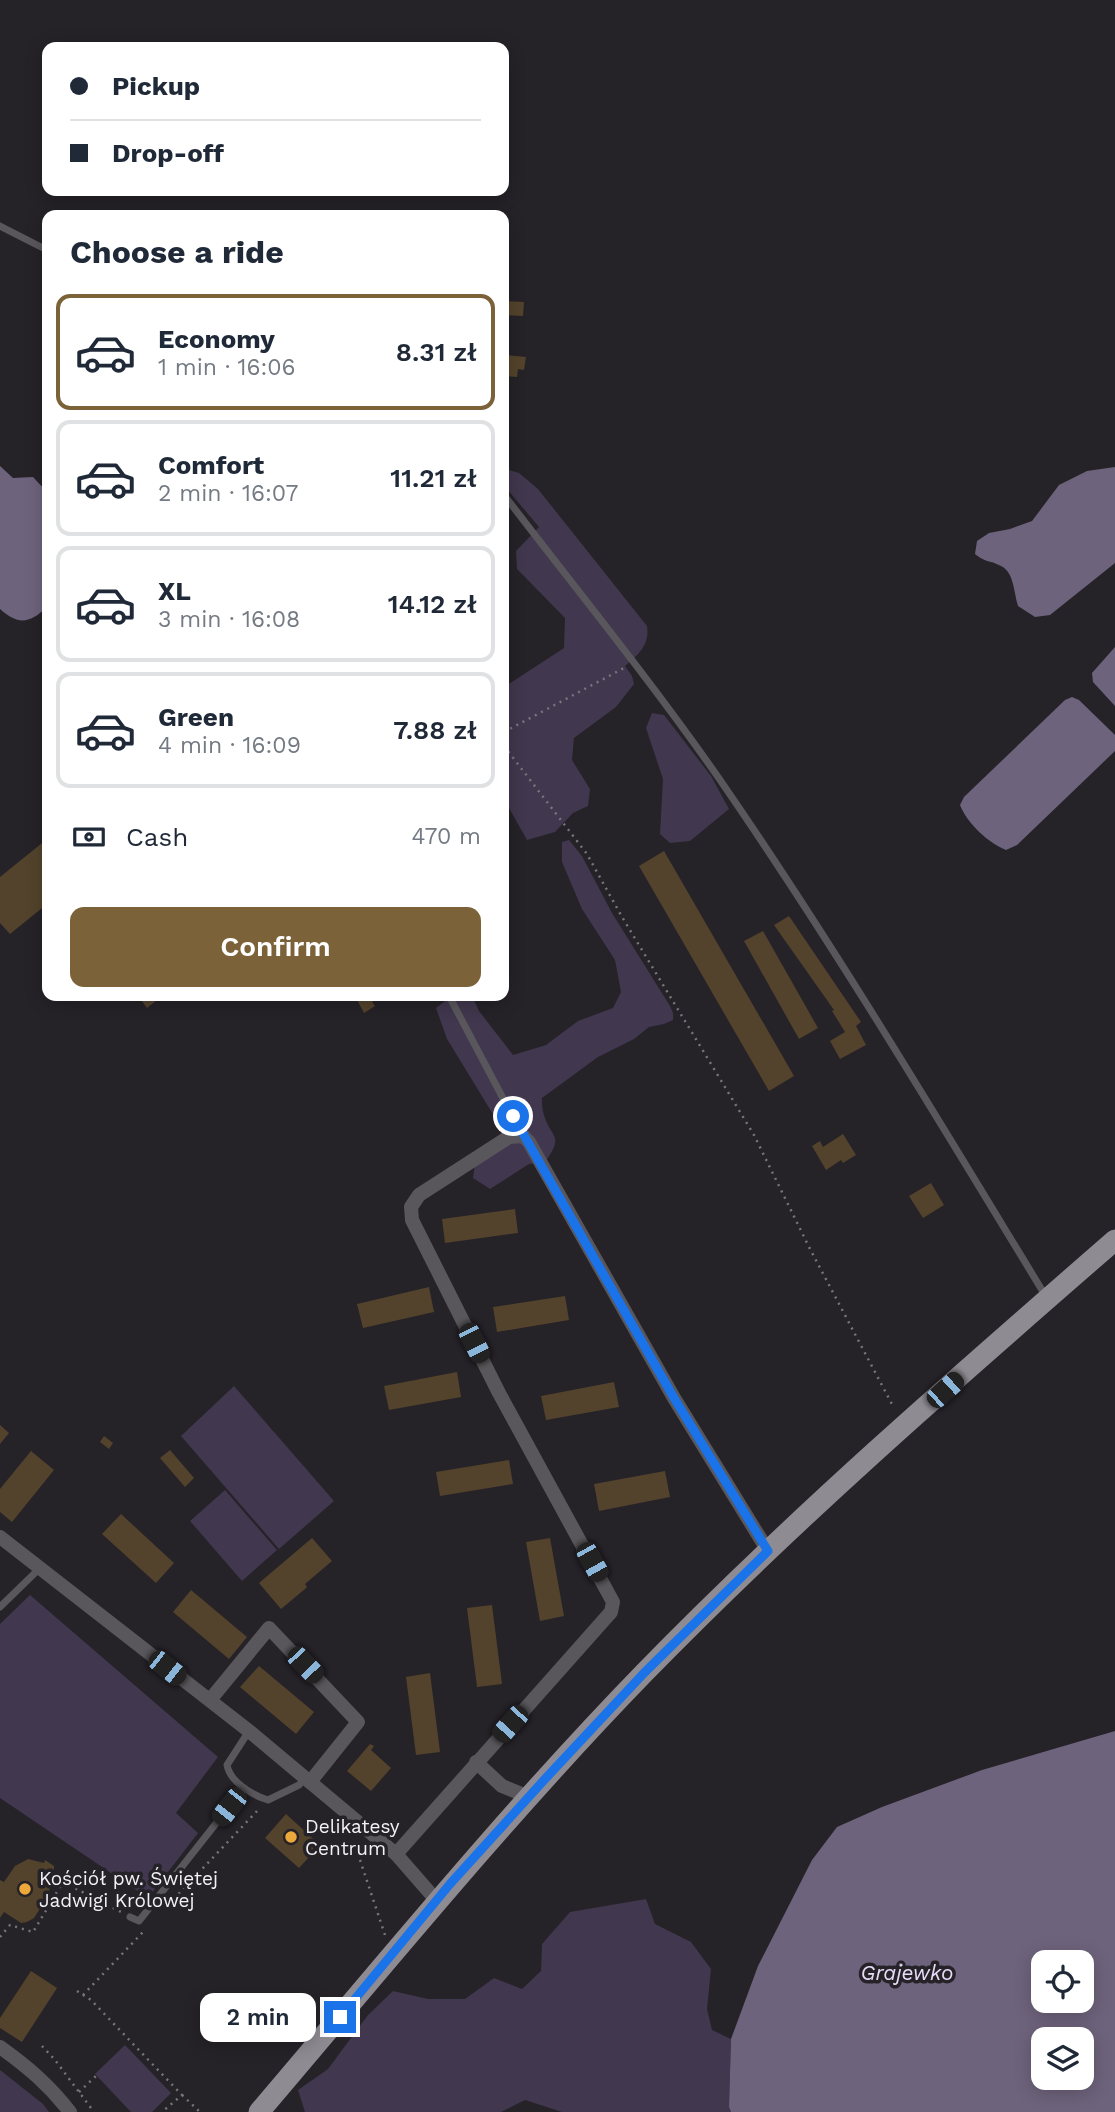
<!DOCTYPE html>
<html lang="en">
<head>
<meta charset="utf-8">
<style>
  :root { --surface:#fff; --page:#f2f2f3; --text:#1f2937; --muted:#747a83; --line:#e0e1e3; --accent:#7c6239 }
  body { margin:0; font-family:"Work Sans",sans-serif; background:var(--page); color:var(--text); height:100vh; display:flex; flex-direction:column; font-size:26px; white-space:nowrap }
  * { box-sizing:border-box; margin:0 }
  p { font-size:23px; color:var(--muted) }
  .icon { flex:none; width:38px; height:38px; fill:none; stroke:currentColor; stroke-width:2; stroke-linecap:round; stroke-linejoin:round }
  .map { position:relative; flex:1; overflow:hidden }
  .drawer { position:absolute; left:42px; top:210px; width:467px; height:791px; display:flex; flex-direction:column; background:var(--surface); border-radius:14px; box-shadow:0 4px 18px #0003 }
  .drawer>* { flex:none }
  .banner { position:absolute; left:42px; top:42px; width:467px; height:154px; border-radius:14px; box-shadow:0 4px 18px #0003; display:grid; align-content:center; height:154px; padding:0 28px; background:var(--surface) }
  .fabs { position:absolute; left:1031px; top:1950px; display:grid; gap:14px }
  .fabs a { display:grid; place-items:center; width:63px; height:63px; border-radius:14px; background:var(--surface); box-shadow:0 4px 18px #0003; font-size:35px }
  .end { position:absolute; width:32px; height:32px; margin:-16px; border:9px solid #1a73e8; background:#fff; box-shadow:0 0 0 4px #fff }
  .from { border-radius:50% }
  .bubble { position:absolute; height:49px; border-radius:14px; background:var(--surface); box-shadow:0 4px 18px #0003; font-size:23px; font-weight:600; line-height:49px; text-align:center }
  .car { position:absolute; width:21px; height:42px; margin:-21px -10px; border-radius:9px; box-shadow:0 0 5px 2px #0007; background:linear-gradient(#222 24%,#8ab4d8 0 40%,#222 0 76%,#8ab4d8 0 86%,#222 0) }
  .banner b { display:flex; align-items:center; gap:24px; height:66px; font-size:26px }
  .banner b+b { border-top:2px solid var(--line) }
  .banner i { width:18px; height:18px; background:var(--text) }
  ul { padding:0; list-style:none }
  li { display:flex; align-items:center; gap:21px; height:116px; margin:0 14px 10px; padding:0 14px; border:4px solid var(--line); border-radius:14px }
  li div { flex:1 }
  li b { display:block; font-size:26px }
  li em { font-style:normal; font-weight:600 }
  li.current { border-color:var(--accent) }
  li>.icon { width:63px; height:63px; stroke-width:1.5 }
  h2 { padding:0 28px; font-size:32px; line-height:84px }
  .pay { display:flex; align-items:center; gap:18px; height:77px; padding:0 28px; font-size:26px }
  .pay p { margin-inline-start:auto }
  .button { display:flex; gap:14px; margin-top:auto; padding:14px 28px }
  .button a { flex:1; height:80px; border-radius:14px; background:var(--accent); color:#fff; font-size:28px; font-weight:600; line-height:80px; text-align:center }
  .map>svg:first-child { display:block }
</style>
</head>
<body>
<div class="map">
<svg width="1115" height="2112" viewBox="0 0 1115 2112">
  <rect width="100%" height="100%" fill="#252228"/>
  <g fill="#41374e">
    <path d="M 509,470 L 519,473 L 538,489 L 647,626 C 650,645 638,655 625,666 L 632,676 L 634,684 L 616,707 L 574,738 L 572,760 L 590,789 L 588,806 L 573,813 L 555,832 L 527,840 L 504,799 L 504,687 L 564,648 L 565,618 L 517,569 L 516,551 L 539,527 L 507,489 L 504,474 Z"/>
    <polygon points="652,713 664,715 711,776 729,809 690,841 670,843 660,834 663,779 646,728"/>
    <path d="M 569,840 L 582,856 L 612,913 L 670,1006 L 673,1013 L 673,1020 L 664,1024 L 649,1027 L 634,1039 L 598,1057 L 542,1098 C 542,1103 542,1110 544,1115 C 551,1139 565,1134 545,1162 L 529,1164 L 490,1189 L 473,1178 L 475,1164 L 499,1150 L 502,1129 L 447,1039 L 436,1008 L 452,996 L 472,996 L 479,1011 L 513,1055 L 546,1045 L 578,1021 L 613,1008 L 621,992 L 615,960 L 582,909 L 562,862 L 562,842 Z"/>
    <polygon points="234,1386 334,1501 279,1549 181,1436"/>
    <polygon points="225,1490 277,1550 242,1581 190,1521"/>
    <polygon points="30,1595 218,1757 176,1813 198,1833 148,1898 0,1798 0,1624"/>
    <polygon points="646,1899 655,1924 691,1942 711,1969 707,2009 712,2030 731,2039 729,2107 731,2112 562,2112 525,2100 501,2112 305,2112 298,2090 328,2069 368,2015 393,1991 428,1999 465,1999 494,1978 522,1989 541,1971 542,1944 570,1912"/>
    <polygon points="125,2045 171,2093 152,2112 131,2112 95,2074"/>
    <polygon points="0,2070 43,2104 49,2112 0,2112"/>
  </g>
  <g fill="#6e637c" fill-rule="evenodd">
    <path d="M 0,466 L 13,478 L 33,477 L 47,492 L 47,607 C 29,624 18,625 0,609 Z"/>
    <path d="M 1115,467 L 1115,563 L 1050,615 L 1035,617 L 1018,606 C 1014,593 1014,572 1001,566 C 990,560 986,563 975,554 L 977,541 L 989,533 L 1010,529 L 1032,521 L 1059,485 L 1087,471 Z"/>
    <polygon points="1115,647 1115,706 1093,682 1092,673"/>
    <path d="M 1072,697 L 1079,700 L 1115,735 L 1115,751 L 1017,845 L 1006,850 C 988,843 967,823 960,805 L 964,797 L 1065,700 Z"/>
    <path d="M 1115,1731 L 1115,2112 L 731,2112 L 729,2107 L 731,2039 L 758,1966 L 812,1860 L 837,1827 L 882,1807 L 982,1770 ZM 1043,1962 L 1082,1962 L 1082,2000 L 1043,2000 ZM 1043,2039 L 1082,2039 L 1082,2077 L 1043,2077 Z"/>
  </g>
  <g fill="#53432c">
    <polygon points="504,301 524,302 523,316 504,315"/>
    <polygon points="504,355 526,357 524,370 518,369 517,377 504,376"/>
    <polygon points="47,839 47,904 10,934 0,923 0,877"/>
    <polygon points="664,851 794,1076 769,1091 639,866"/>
    <polygon points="789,916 861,1022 856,1026 866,1045 840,1059 830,1041 845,1032 832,1011 834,1010 774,925"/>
    <polygon points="763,931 818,1028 799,1039 744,941"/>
    <polygon points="138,996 162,996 147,1008"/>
    <polygon points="355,996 383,996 372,1002 375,1006 364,1013"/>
    <polygon points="843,1134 856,1155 843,1163 841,1160 826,1170 812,1146 820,1141 823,1147"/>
    <polygon points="931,1183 944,1205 923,1218 909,1196"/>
    <polygon points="515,1209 518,1233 445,1243 442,1219"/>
    <polygon points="429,1287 434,1312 363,1328 357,1304"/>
    <polygon points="565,1296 569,1320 497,1332 493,1307"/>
    <polygon points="457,1372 461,1397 389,1410 384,1386"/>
    <polygon points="614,1382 619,1407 546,1420 541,1396"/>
    <polygon points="0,1425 9,1433 0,1444"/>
    <polygon points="104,1436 113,1443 109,1449 100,1442"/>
    <polygon points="170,1450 194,1478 185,1487 160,1458"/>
    <polygon points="31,1451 54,1470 12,1522 0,1512 0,1489"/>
    <polygon points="509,1460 513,1484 440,1496 436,1472"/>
    <polygon points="665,1471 670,1497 599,1511 594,1484"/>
    <polygon points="121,1514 174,1563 156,1583 102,1534"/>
    <polygon points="312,1538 332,1561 305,1584 307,1587 305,1589 281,1609 259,1583"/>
    <polygon points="550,1538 564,1616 540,1621 526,1542"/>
    <polygon points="191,1590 247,1637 229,1659 173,1612"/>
    <polygon points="492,1605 502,1684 477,1687 467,1608"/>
    <polygon points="259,1666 314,1712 296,1734 240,1687"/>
    <polygon points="430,1673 440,1752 416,1755 406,1677"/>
    <polygon points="370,1744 374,1746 371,1750 391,1768 371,1791 347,1771"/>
    <polygon points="286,1814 320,1845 299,1868 265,1838"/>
    <polygon points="28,1859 44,1863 45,1860 54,1866 54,1870 49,1872 45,1879 50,1887 48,1896 34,1918 27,1922 21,1923 4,1912 0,1918 0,1880 4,1882 15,1866"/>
    <polygon points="31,1971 57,1988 22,2042 0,2028 0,2018"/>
  </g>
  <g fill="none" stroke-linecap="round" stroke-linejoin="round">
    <g stroke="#78757b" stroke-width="2.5" stroke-dasharray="2 5" stroke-linecap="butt">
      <polyline points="504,732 624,668"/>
      <polyline points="504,746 587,854 622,917 754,1135 809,1247 894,1408"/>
      <polyline points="360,1860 385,1935"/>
      <polyline points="169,1904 258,1810"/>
      <polyline points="0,1937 10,1925 33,1932 63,1882 121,1912"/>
      <polyline points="77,1991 91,2000 182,2095 162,2112"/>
      <polyline points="83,1995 143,1932"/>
      <polyline points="42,2046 55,2060 94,2112"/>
      <polyline points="79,2092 96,2076"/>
      <polyline points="182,2095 200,2112"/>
    </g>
    <g stroke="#59575b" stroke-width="7">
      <polyline points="0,226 47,250"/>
      <path d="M 504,495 C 576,589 651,681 718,777 C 834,945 939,1121 1045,1295"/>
      <polyline points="449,996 523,1136"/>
      <polyline points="0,1607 39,1569"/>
      <path d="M 249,1731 L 227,1765 C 230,1782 252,1795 268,1800 L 299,1785 L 305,1778"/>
      <polyline points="130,1917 139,1921 244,1788"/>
    </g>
    <g stroke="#59575b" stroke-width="14">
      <polyline points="0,1537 249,1731 396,1854 437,1901"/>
      <polyline points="210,1700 269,1628 358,1722 310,1782"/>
      <polyline points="476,1762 502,1786 529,1797"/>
      <polyline points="396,1854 611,1612 613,1602 499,1393 412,1220 411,1207 419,1195 509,1137 523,1136 529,1142 674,1398 768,1551"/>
      <path d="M 0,2047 C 28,2067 49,2085 70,2112"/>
    </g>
    <path stroke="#8e8b92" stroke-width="21" d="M 259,2112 C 385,1964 508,1813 644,1673 C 793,1520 954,1380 1115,1240"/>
  </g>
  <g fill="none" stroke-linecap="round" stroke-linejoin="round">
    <polyline stroke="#1a73e8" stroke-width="9" points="340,2017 450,1884 545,1779 644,1673 768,1551 674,1398 513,1116"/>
  </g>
  <g fill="#eda83b" stroke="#252228" stroke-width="2.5">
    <circle cx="291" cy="1837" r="7"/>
    <circle cx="25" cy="1889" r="7"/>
  </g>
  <g text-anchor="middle" stroke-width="7" stroke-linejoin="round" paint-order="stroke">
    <g font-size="19" fill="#f2f1f5" stroke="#252228" text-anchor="start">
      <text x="305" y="1833">Delikatesy<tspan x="305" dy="22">Centrum</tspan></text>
      <text x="39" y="1885">Kościół pw. Świętej<tspan x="39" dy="22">Jadwigi Królowej</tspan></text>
    </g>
    <g font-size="21" font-style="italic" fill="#e8dbf9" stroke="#252228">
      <text x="907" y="1980">Grajewko</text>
    </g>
  </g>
</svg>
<div class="fabs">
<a><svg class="icon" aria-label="locate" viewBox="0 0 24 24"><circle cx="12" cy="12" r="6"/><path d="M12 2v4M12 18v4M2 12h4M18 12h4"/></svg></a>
<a><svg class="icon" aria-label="layers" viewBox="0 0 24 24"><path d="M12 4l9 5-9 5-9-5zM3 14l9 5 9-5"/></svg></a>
</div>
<i class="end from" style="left:513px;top:1116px"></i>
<i class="end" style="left:340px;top:2017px"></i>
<div class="bubble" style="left:200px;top:1993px;width:116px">2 min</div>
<i class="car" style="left:474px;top:1343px;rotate:153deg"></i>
<i class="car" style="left:945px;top:1390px;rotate:48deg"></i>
<i class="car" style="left:592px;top:1562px;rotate:151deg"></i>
<i class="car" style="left:305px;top:1665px;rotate:136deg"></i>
<i class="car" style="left:167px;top:1668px;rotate:128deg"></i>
<i class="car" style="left:510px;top:1724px;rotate:222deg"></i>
<i class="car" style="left:229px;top:1807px;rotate:218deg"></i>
<div class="banner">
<b><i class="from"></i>Pickup</b>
<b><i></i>Drop-off</b>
</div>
<section class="drawer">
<h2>Choose a ride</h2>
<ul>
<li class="current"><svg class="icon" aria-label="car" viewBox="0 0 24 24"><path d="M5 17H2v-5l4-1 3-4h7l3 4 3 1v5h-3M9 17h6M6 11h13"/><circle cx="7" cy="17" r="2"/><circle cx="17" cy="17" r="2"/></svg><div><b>Economy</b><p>1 min · 16:06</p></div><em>8.31 zł</em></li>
<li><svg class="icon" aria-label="car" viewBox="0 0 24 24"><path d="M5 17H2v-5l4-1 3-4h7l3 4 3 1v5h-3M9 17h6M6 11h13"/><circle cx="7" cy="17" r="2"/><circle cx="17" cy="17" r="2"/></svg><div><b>Comfort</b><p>2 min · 16:07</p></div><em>11.21 zł</em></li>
<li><svg class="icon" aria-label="car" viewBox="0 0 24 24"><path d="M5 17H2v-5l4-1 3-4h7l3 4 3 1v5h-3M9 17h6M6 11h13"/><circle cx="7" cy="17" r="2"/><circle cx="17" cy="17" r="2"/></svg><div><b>XL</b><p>3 min · 16:08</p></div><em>14.12 zł</em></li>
<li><svg class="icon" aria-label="car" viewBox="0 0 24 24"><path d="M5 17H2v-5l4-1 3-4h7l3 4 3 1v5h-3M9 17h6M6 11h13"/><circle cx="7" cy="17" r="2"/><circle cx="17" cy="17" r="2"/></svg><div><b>Green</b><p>4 min · 16:09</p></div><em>7.88 zł</em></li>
</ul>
<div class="pay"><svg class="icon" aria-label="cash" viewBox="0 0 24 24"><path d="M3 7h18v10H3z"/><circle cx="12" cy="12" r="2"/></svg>Cash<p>470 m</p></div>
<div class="button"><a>Confirm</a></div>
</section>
</div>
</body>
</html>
